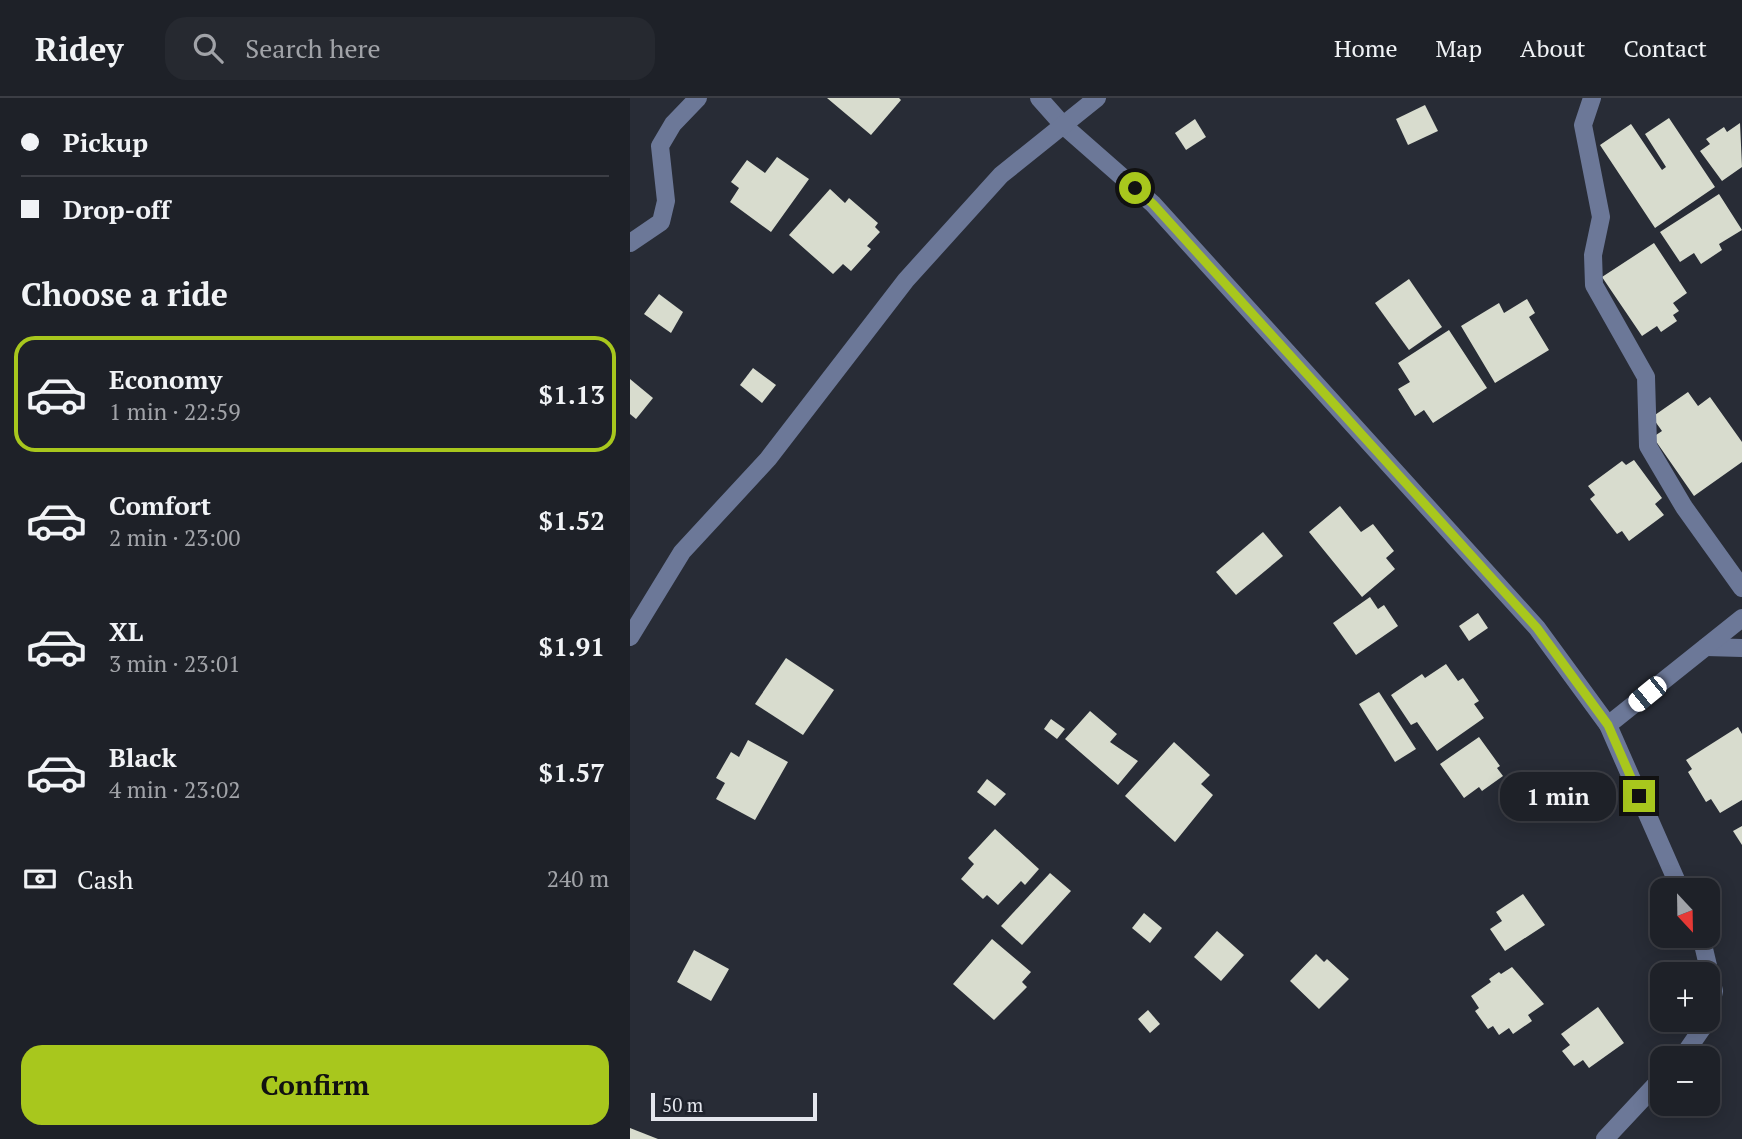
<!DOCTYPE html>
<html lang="en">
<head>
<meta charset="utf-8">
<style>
  :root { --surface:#1e2128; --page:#262930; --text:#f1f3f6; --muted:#a1a3a8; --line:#3c3e45; --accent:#a8c71d }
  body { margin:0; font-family:"PT Serif",serif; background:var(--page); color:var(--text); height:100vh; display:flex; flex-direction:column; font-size:26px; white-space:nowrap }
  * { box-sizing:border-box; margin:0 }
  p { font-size:23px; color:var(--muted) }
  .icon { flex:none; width:38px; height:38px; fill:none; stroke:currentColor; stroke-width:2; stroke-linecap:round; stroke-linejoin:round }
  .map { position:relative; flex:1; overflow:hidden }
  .drawer { display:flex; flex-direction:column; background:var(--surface); width:630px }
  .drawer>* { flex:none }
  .banner { display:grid; align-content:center; height:154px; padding:0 21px; background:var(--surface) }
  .needle { width:46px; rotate:158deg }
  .buttons { position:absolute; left:1020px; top:780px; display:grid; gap:14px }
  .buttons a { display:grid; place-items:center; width:70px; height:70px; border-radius:14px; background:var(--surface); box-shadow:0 4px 18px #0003,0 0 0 2px var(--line); font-size:35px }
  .scale { position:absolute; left:21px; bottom:18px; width:166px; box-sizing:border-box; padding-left:7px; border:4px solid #e4e6ed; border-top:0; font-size:19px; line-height:24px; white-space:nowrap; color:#e4e6ed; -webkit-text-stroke:5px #1e222c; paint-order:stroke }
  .end { position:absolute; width:32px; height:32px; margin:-16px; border:9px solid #a8c71d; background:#111; box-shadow:0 0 0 4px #111 }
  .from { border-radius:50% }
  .bubble { position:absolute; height:49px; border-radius:21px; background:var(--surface); box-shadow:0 4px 18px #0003,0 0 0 2px var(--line); font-size:23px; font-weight:700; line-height:49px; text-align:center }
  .car { position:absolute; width:21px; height:42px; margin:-21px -10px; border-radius:9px; box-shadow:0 0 5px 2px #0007; background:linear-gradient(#fff 24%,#345 0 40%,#fff 0 76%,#345 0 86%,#fff 0) }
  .banner b { display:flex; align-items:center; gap:24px; height:66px; font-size:26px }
  .banner b+b { border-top:2px solid var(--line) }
  .banner i { width:18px; height:18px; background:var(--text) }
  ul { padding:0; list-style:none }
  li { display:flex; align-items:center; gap:21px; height:116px; margin:0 14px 10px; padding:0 7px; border:4px solid transparent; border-radius:21px }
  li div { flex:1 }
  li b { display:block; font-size:26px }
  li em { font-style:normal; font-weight:700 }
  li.current { border-color:var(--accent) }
  li>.icon { width:63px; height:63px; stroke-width:1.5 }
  h2 { padding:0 21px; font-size:32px; line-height:84px }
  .pay { display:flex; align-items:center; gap:18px; height:77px; padding:0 21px; font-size:26px }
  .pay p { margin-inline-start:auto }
  .primary-button { display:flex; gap:14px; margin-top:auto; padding:14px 21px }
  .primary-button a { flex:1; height:80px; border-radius:21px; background:var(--accent); color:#111; font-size:28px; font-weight:700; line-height:80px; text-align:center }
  header { display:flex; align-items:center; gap:42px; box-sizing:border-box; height:98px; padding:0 35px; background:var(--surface); border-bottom:2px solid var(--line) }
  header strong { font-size:33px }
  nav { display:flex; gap:38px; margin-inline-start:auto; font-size:24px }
  .search { width:490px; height:63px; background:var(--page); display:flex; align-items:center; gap:18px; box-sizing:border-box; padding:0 24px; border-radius:21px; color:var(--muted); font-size:26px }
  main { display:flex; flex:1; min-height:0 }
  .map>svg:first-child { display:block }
</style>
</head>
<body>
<header>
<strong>Ridey</strong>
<div class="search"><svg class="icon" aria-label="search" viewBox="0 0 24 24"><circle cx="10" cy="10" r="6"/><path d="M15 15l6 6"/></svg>Search here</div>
<nav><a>Home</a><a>Map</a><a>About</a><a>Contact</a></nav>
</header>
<main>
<section class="drawer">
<div class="banner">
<b><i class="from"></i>Pickup</b>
<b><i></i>Drop-off</b>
</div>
<h2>Choose a ride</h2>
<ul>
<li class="current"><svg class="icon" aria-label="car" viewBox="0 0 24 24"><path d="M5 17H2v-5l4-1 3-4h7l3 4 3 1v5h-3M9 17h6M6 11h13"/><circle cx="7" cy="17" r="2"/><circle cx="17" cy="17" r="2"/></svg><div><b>Economy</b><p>1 min · 22:59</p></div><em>$1.13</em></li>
<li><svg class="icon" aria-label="car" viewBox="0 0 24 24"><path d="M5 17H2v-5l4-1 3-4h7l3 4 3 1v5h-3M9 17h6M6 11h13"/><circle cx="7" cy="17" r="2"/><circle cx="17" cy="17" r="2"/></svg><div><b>Comfort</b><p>2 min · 23:00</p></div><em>$1.52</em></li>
<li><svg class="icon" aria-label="car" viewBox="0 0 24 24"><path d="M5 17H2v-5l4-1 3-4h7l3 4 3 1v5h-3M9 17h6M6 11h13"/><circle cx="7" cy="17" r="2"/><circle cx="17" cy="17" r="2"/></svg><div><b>XL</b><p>3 min · 23:01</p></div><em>$1.91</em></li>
<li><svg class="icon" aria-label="car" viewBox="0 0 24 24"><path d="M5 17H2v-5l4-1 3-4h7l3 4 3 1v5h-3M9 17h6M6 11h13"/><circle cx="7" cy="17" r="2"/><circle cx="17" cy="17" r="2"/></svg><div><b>Black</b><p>4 min · 23:02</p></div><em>$1.57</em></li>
</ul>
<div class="pay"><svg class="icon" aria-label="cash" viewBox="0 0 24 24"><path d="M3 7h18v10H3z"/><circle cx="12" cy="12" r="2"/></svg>Cash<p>240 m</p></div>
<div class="primary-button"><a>Confirm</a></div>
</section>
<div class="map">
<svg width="1112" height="1041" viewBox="0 0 1112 1041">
  <rect width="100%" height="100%" fill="#282c36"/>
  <g fill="#d8dcce">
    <polygon points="197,0 269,0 271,2 241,37"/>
    <polygon points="795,7 808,33 778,47 766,21"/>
    <polygon points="1039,20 1085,89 1025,130 970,47 1001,26 1032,72 1036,69 1015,36"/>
    <polygon points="565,21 576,39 556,52 545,35"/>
    <polygon points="1110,25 1112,69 1092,83 1070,53 1080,46 1076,41 1094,29 1097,34"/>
    <polygon points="147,59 179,81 141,134 100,104 109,90 101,84 117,62 135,75"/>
    <polygon points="200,91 215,105 219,100 248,125 245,129 250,134 237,148 241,151 221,173 213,166 203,176 159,137"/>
    <polygon points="1089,96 1112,132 1089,146 1092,152 1071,166 1064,155 1050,164 1030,134"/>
    <polygon points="1024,145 1057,195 1043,205 1049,213 1043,217 1047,223 1031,234 1027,228 1012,238 972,179"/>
    <polygon points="779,181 812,229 779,252 745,205"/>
    <polygon points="29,196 53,214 41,235 14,216"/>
    <polygon points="897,201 905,215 899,219 919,252 865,285 831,228 869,205 874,215"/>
    <polygon points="819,232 857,290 803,325 794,312 785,318 768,291 780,284 768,265"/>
    <polygon points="123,270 146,287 132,305 110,287"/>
    <polygon points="0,281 23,300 6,321 0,316"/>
    <polygon points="1058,294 1068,308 1080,299 1112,344 1112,364 1064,398 1023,339 1032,333 1022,319"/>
    <polygon points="1004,362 1032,400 1025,406 1034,417 999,443 992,433 987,436 960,401 965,397 958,388 992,363 996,367"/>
    <polygon points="710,408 731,434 743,426 764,453 756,460 765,471 732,499 679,434"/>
    <polygon points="633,434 653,458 606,497 586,474"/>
    <polygon points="740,499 748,511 754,507 768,528 726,557 703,525"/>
    <polygon points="848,515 858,530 839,543 829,528"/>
    <polygon points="156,560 204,592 173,637 125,606"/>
    <polygon points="816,566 828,583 833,580 849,603 844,606 854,620 807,653 787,624 781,627 761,597 792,576 795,580"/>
    <polygon points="749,594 786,651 765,664 729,606"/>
    <polygon points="460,613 487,636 480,644 508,663 488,687 435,641"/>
    <polygon points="421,621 435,631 427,641 414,631"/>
    <polygon points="1108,629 1112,636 1112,702 1090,715 1081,701 1076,704 1058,674 1062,671 1056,662"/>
    <polygon points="849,639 870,668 867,670 873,678 852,693 849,689 834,700 810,666"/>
    <polygon points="118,642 158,664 125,722 86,701 95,685 86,680 101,654 109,659"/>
    <polygon points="544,644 580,677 571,686 583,697 545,744 495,698"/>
    <polygon points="357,681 376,696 365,708 347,694"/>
    <polygon points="1112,728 1112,747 1103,733"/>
    <polygon points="365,731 409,771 395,787 391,783 368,807 357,797 353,801 331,781 344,766 338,760"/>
    <polygon points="420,775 441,793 392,847 371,828"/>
    <polygon points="893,796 915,827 875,853 860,831 872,823 866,814"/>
    <polygon points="514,815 532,830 520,845 502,830"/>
    <polygon points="587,833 614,857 591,883 564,859"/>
    <polygon points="362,841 401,874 392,884 397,889 364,922 323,886"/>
    <polygon points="64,852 99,871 81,903 47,884"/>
    <polygon points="686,856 694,864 697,861 719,881 689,911 660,883"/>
    <polygon points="882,869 914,906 898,917 902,923 883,936 879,930 869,937 863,928 858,931 845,913 849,910 841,898 861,884 859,881 869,874 871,876"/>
    <polygon points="968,909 994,945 959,970 953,962 944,968 932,953 940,947 931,936"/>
    <polygon points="518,912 530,926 520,935 508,921"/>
    <polygon points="0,1030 28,1041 0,1041"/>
  </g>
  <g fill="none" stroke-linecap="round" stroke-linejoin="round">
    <g stroke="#6c7898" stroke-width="18">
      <polyline points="409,0 433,27 523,106 907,530 978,627 1051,793"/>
      <polyline points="962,0 953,27 971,119 963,157 964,187 1016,279 1018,348 1054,409 1112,490"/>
      <polyline points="0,145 31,124 36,103 30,48 43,26 68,0"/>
      <polyline points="0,539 52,454 138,361 276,182 371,77 467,0"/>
      <polyline points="1076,549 1112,550"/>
      <polyline points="978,627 1112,520"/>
      <polyline points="1071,838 1084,893 1078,922"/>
      <polyline points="1051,961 1078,922"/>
      <polyline points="975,1041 1032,980"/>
    </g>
  </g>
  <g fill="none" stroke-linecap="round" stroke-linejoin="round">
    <polyline stroke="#a8c71d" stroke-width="9" points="505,90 523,106 907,530 978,627 1009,698"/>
  </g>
</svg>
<div class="buttons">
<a><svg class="needle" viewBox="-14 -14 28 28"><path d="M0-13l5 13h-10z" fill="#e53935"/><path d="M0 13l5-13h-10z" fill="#a1a3a8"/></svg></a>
<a>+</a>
<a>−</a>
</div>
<div class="scale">50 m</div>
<i class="end from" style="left:505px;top:90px"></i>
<i class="end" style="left:1009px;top:698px"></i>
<div class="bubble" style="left:870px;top:674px;width:116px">1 min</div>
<i class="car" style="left:1017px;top:596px;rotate:231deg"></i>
</div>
</main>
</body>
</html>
